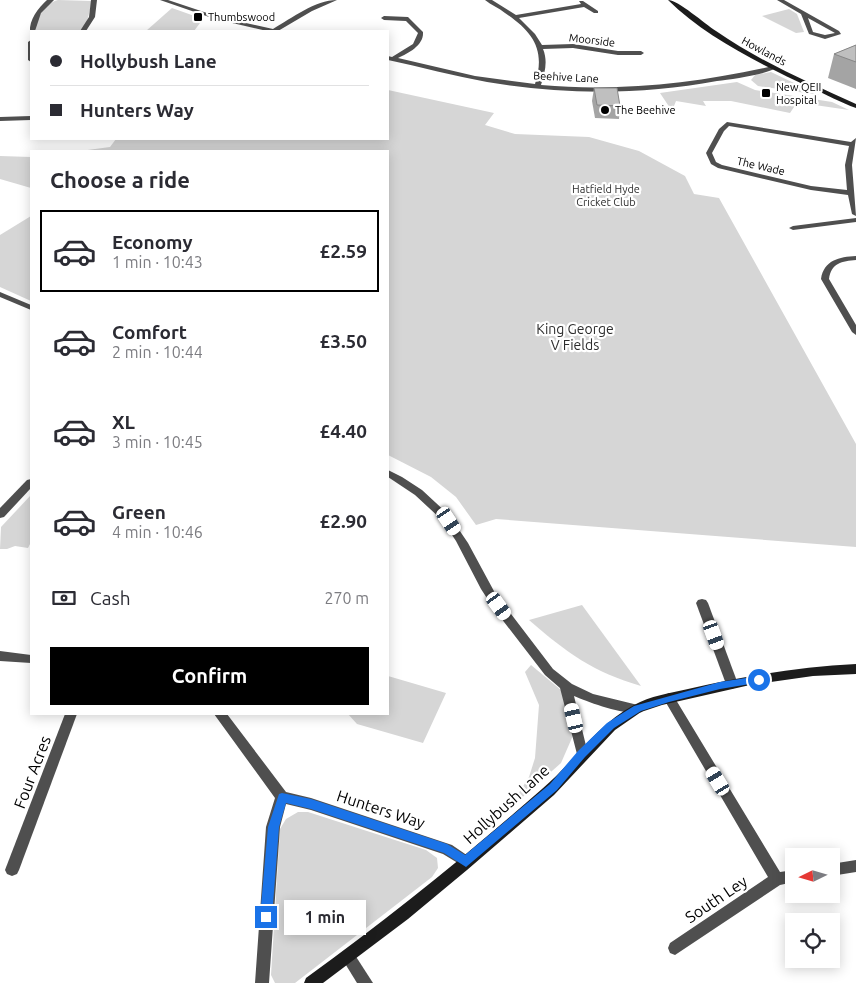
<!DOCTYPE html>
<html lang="en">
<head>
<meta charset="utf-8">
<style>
  :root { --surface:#fff; --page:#f7f7f7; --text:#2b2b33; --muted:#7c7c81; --line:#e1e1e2; --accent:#000 }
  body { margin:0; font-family:Ubuntu,sans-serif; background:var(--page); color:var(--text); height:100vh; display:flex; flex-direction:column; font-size:19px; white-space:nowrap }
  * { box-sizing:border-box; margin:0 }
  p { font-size:16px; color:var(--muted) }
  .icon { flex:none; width:28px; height:28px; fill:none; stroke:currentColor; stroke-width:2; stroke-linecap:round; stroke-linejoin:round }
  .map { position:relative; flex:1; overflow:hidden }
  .drawer { position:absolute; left:30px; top:150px; width:359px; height:565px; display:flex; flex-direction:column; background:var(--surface); border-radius:0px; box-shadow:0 2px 12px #0003 }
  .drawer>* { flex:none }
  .guide { position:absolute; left:30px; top:30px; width:359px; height:110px; border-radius:0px; box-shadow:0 2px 12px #0003; display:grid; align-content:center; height:110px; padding:0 20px; background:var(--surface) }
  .needle { width:32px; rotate:265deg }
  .tools { position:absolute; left:785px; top:848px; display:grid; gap:10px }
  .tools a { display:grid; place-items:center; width:55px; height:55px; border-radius:0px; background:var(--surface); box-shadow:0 2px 12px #0003; font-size:25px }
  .end { position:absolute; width:22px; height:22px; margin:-11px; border:6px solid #1a73e8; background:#fff; box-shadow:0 0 0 2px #fff }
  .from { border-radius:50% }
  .bubble { position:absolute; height:35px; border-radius:0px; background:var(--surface); box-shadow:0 2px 12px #0003; font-size:16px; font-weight:700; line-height:35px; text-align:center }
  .car { position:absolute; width:15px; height:30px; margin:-15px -8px; border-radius:6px; box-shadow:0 0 4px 1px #0007; background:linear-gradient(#fff 24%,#345 0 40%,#fff 0 76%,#345 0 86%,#fff 0) }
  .guide b { display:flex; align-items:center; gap:18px; height:48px; font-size:19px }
  .guide b+b { border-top:1px solid var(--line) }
  .guide i { width:12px; height:12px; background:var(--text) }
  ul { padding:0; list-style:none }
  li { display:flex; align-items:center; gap:15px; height:82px; margin:0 10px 8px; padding:0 10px; border:2px solid transparent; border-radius:0px }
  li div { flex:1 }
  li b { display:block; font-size:19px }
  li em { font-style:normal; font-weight:700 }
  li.on { border-color:var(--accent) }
  li>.icon { width:45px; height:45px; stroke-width:1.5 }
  h2 { padding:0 20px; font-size:22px; line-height:60px }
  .pay { display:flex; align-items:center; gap:12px; height:55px; padding:0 20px; font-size:19px }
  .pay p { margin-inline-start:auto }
  .primary-button { display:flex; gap:10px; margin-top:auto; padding:10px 20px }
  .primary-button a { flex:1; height:58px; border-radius:0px; background:var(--accent); color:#fff; font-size:20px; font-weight:700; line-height:58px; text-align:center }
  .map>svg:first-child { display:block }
</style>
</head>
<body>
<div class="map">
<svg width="856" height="983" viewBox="0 0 856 983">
  <rect width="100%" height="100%" fill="#fff"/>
  <g fill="#d6d6d6">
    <path d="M 58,0 L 92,1 L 87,22 L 80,31 L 35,31 C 37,17 43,4 58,0 Z"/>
    <polygon points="172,8 203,19 194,31 146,31"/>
    <polygon points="789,9 797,14 804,32 796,33 762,16"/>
    <polygon points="771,72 819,95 758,86 751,80 755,75"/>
    <polygon points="737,82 755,90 832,102 849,110 808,104 794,107 790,113 731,101 703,101 706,106 676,101 672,111 660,93"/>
    <polygon points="388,90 494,113 485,125 515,134 589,137 639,151 685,176 694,194 719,198 856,444 856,547 496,519 476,525 456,497 431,477 388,455 388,151 80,151 110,147 116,139 388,139"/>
    <polygon points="0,156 31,157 31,188 0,179"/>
    <polygon points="31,216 31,301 0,287 0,235"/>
    <polygon points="31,495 31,542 28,548 15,546 7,549 0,549 1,527"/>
    <path d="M 582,605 L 641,686 C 593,672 567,653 529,620 Z"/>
    <polygon points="531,665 567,695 575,731 561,763 508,810 529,777 535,758 539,705 525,672"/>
    <polygon points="388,676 446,693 423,743 357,724 348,714 388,714"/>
    <polygon points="298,812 308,812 426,850 437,858 438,868 432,877 295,983 275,983 271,975 280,829 286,819"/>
  </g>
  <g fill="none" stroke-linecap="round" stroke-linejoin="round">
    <g fill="#4f4f4f" fill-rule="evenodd">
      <path d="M 47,0 L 54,0 L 41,13 L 35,31 L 30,32 C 29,20 38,8 47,0 Z"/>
      <polygon points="91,0 97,0 95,17 86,31 80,31 89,17"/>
      <path d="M 160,0 L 168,0 L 219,17 L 273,29 C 292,18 315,0 337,0 L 312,11 L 278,31 L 267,31 L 215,19 Z"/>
      <path d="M 485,0 L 492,0 L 516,15 L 581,4 L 579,1 L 583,1 L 598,11 L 598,13 L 594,13 L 584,7 L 519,18 L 535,34 L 542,45 L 573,44 L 618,51 L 641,51 L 644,53 L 641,55 L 618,55 L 573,48 L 543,49 C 548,61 545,72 541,85 C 620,92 697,83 773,66 L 776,68 C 764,75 732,79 717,81 C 641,95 563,95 487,82 C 454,76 421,67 388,60 L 388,56 L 392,57 L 413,44 L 418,33 L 406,21 L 384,20 L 381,18 L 384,16 L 408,17 L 423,32 C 424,45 409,53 398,58 L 475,76 L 535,84 C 546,50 533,32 505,13 C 499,8 491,5 485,0 Z"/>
      <path d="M 777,0 L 784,0 L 839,31 L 841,34 L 825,39 L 809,34 L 801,14 ZM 808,18 L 835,33 L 825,35 L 813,32 Z"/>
      <polygon points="31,40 31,62 28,60 28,42"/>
      <polygon points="31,116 31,120 0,121 0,117"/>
      <path d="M 727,122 L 851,142 L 856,138 L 852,165 L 856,216 L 852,214 L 848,195 L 811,190 L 718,168 L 711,164 L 706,153 L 719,129 ZM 729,126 L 849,146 L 845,165 L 847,190 L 811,186 L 722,165 L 716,162 L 712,153 L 724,131 Z"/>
      <polygon points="856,218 856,222 793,230 789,228 793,226"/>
      <path d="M 856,256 L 856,260 C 842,261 831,263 829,279 L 856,325 L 856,335 L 852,332 L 821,279 C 824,260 839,257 856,256 Z"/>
      <polygon points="0,292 31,305 31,310 0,297"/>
      <path d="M 388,470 L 402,477 L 422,490 L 449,515 L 468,543 L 495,593 L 553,669 L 572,684 L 593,694 L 642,706 L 644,709 L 642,712 C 628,717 588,702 574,696 L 588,754 L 586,758 L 582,759 L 578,758 L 560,688 L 545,675 L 494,609 L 481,589 L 456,541 L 442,520 L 415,495 L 388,477 Z"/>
      <polygon points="31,479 31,488 4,517 0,518 0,508 27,480"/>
      <polygon points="702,599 706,600 708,603 738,684 736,687 732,689 728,687 726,684 696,603 698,600"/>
      <polygon points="0,651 31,655 31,663 0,661"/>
      <polygon points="669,693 673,695 780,872 794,870 794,882 780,885 675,955 670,953 668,948 670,943 768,877 665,701 663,698 665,695"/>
      <polygon points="65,714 77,714 19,870 17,874 12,876 7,874 5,870"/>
      <polygon points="214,714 227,714 286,792 311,798 452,845 471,858 473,862 471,866 466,868 443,854 311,810 286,804 280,827 269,983 255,983 266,827 275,798"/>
      <polygon points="856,860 856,872 831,876 831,864"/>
      <polygon points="348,950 353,952 373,983 357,983 341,957 343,952"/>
    </g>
    <g fill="#1c1c1c" fill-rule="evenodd">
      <path d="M 668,0 C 678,0 705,24 716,31 C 759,61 808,82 856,104 L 856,108 C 841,103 826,94 811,88 C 763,65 706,38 668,0 Z"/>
      <path d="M 856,664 L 856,674 L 813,676 L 750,685 L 662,705 L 641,712 L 615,730 L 554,795 L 467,870 L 408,919 L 323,983 L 304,983 L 306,978 C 388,919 466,856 542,789 C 574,762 596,725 634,705 C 650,696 670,693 688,689 C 744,676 799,667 856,664 Z"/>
    </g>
  </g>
  <g fill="#a4a4a4">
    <polygon points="856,45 856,89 828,78 834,54"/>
    <polygon points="594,88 620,106 619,119 595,118 592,101"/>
  </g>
  <g fill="#bfbfbf" stroke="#868686">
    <polygon points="856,45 856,62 834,54"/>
    <polygon points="594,88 617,88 620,106 597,105"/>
  </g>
  <polygon fill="#1a73e8" points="759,676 764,680 762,682 720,689 669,702 641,711 614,728 585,757 557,790 466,867 444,853 311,809 286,803 279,827 272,917 270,921 266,922 262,921 260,917 268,827 279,794 282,793 311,799 447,844 465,855 550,784 578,751 607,723 634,706 720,682"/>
  <g fill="#000" stroke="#fff" stroke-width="2">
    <rect x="193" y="12" width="10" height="10" rx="2.5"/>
    <rect x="761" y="88" width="10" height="10" rx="2.5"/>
    <circle cx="605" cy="110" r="5"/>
  </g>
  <g text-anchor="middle" stroke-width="4.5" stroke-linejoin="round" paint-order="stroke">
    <g font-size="11" fill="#000" stroke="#fff" text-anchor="start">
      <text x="208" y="21">Thumbswood</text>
      <text x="776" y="91">New QEII<tspan x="776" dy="13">Hospital</tspan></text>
      <text x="615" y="114">The Beehive</text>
    </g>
    <g font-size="11" fill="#000" stroke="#fff">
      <text transform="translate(592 40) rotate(7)" y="4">Moorside</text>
      <text transform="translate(764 51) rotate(28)" y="4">Howlands</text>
      <text transform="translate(566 77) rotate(3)" y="4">Beehive Lane</text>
      <text transform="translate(761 166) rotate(13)" y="4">The Wade</text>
    </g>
    <g font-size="11" fill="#2d2d2d" stroke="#fff">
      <text x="606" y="193">Hatfield Hyde<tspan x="606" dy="13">Cricket Club</tspan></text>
    </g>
    <g font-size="14" fill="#2d2d2d" stroke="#fff">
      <text x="575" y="334">King George<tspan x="575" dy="16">V Fields</tspan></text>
    </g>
    <g font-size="16" fill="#000" stroke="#fff">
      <text transform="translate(32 772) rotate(-69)" y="6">Four Acres</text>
      <text transform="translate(506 804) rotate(-42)" y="6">Hollybush Lane</text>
      <text transform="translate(381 809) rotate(18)" y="6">Hunters Way</text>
      <text transform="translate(716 899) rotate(-34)" y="6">South Ley</text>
    </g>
  </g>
</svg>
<div class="tools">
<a><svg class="needle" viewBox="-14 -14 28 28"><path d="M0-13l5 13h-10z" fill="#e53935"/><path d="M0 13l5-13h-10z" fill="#7c7c81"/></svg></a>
<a><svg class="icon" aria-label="locate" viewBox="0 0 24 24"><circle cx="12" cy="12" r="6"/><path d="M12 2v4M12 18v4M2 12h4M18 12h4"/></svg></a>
</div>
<i class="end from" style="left:759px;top:680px"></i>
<i class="end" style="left:266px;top:917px"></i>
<div class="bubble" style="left:284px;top:900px;width:82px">1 min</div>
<i class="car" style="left:449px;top:521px;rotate:146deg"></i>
<i class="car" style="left:499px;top:606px;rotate:144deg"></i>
<i class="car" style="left:714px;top:635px;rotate:160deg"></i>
<i class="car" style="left:574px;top:718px;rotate:347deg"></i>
<i class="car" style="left:718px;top:781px;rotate:329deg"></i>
<div class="guide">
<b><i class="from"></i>Hollybush Lane</b>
<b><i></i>Hunters Way</b>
</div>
<section class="drawer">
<h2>Choose a ride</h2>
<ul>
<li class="on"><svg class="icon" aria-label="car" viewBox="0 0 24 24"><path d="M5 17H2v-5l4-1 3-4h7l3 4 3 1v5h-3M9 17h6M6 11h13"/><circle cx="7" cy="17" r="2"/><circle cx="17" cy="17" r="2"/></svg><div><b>Economy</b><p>1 min · 10:43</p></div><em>£2.59</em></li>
<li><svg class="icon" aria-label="car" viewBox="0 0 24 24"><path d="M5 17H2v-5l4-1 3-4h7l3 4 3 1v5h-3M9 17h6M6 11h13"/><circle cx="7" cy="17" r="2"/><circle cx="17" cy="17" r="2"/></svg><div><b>Comfort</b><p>2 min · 10:44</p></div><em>£3.50</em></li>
<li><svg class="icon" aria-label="car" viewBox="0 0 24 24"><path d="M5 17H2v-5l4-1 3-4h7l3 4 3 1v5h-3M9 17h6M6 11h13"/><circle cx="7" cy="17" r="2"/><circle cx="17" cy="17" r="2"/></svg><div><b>XL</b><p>3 min · 10:45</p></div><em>£4.40</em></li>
<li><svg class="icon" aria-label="car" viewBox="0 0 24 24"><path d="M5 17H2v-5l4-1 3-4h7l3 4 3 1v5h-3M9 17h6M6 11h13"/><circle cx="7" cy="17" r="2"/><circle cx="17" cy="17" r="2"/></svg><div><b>Green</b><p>4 min · 10:46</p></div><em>£2.90</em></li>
</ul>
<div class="pay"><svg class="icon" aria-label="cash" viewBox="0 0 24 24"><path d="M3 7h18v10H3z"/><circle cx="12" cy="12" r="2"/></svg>Cash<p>270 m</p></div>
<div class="primary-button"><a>Confirm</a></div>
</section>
</div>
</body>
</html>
